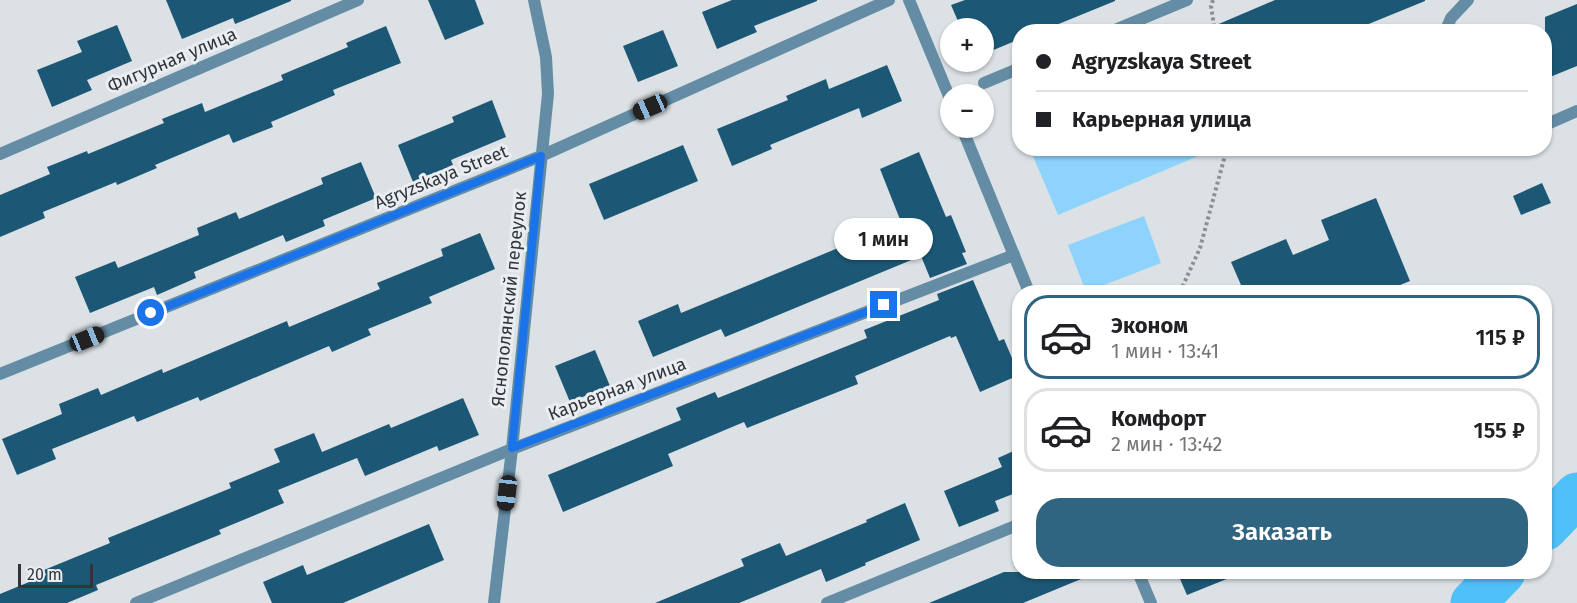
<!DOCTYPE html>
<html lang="ru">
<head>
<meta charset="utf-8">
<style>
  :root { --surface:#fff; --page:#f6f6f6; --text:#202124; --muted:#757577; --line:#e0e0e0; --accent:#306581 }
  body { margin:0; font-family:"Fira Sans",sans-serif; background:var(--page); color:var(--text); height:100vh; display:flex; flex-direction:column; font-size:22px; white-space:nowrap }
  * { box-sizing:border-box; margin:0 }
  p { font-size:20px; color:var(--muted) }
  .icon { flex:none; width:33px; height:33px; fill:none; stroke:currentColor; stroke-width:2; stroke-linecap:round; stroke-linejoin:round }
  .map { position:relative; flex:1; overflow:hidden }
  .details { position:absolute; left:1012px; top:285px; width:540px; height:294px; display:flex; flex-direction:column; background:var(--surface); border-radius:24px; box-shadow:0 2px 4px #0004 }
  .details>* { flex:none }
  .hud { position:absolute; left:1012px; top:24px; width:540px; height:132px; border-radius:24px; box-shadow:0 2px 4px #0004; display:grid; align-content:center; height:132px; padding:0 24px; background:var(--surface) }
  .tools { position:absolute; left:940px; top:18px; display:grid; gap:12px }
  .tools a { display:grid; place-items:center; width:54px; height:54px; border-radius:50%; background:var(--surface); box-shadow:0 2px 4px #0004; font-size:30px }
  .scale { position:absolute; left:18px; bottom:15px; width:75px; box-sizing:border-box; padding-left:6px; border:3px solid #323537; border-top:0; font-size:16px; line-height:21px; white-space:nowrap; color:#323537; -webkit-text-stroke:4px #e8eef2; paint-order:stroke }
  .end { position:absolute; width:27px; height:27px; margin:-14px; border:8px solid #1a73e8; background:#fff; box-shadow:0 0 0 3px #fff }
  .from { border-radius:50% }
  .bubble { position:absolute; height:42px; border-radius:21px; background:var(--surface); box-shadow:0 2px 4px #0004; font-size:20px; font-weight:600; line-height:42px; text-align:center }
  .car { position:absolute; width:18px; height:36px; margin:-18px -9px; border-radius:8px; box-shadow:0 0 4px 2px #0007; background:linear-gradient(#222 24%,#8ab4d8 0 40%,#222 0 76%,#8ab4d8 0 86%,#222 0) }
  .hud b { display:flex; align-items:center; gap:21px; height:57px; font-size:22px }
  .hud b+b { border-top:2px solid var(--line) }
  .hud i { width:15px; height:15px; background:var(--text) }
  ul { padding:10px 0 0; list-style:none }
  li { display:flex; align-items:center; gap:18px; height:84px; margin:0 12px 9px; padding:0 12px; border:3px solid var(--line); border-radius:24px }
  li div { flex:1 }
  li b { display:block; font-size:22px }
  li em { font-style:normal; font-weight:600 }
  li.current { border-color:var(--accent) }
  li>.icon { width:54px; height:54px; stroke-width:1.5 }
  .primary-button { display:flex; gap:12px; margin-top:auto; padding:12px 24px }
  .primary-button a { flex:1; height:69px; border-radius:24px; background:var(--accent); color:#fff; font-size:24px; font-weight:600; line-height:69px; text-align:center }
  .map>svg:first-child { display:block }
</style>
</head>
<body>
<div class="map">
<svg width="1577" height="603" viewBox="0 0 1577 603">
  <rect width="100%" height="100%" fill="#dbe1e5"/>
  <g fill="#8dd3fb">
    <polygon points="1030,149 1215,149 1058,215"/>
    <polygon points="1144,216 1161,263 1086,292 1068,245"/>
  </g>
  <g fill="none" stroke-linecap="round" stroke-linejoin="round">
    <g stroke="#4fc0f8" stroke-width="45">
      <polyline points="1545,528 1577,495"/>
      <polyline points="1473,603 1503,572"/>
    </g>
  </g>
  <g fill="#1c5876">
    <polygon points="166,0 291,0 291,1 235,24 233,18 182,39"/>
    <polygon points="428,0 475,0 484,24 445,40"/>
    <polygon points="732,0 817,0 817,1 754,26 757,32 717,49 702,12"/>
    <polygon points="965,0 1115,0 1115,1 1039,32 1020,32 1020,39 984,54 984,28 961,28 951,5"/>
    <polygon points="1275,0 1425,0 1425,1 1349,32 1200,32"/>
    <polygon points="1577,4 1577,66 1545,79 1545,17"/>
    <polygon points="117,25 132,61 87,80 92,90 52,107 37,70 82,52 77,41"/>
    <polygon points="386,26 401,63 333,90 335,95 271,122 273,127 233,143 229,134 155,165 157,168 117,185 116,182 43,212 45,218 0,237 0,195 50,174 47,167 87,151 88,154 164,123 162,119 202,103 205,112 283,80 281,75 348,47 346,43"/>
    <polygon points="663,30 678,66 638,82 623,46"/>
    <polygon points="887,65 902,101 862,118 859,108 770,145 772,149 732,166 717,129 788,100 786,96 826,79 829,89"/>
    <polygon points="492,100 506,137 451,160 453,165 413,182 398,145 454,122 452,117"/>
    <polygon points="683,145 698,181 604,220 589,184"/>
    <polygon points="919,152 946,217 951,215 966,252 962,253 967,264 930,278 921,256 725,337 721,329 653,357 638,321 678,304 681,313 901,222 880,169"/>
    <polygon points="361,162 376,198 323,220 325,226 286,242 283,235 194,272 196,278 157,295 154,287 90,313 75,277 115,261 118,268 199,235 197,228 236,212 239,219 323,184 321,178"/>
    <polygon points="1542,183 1551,203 1521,215 1513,196"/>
    <polygon points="1376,198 1410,281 1383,292 1244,292 1231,262 1286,239 1293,255 1329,240 1321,220"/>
    <polygon points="480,233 495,269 429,297 432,303 368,329 371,335 332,352 329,346 200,401 198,397 137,422 134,416 52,449 56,459 17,475 2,439 62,414 59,404 98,388 101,395 162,369 163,373 287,321 289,327 380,289 377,283 443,256 441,249"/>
    <polygon points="973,280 999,341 1004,339 1019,375 980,392 956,336 951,338 950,336 855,376 858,384 747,428 744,422 668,454 673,466 563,512 548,475 681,420 676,408 715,392 718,398 867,338 864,330 939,300 937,294"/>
    <polygon points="595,350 610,386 570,402 555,366"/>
    <polygon points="463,398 479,435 439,451 437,446 365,476 357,458 278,490 284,503 219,530 221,534 96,585 98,590 67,603 0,603 0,594 46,575 44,570 110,543 108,538 231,488 229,483 280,462 274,449 314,433 322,452 389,424 391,428"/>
    <polygon points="1020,448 1020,510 1013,494 995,501 999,511 959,527 944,491 1002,467 998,458"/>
    <polygon points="905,503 920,540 865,563 866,565 826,582 821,569 739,603 655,603 744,566 741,559 780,543 786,556 867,522 866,520"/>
    <polygon points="429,524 444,560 343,603 272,603 263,582 303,565 307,575"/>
    <polygon points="1004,572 1098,572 1023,603 929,603"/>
    <polygon points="1177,572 1244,572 1187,595"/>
  </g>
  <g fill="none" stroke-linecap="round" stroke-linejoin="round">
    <g stroke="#8b9093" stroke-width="4" stroke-dasharray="3 3" stroke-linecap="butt">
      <polyline points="1213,0 1211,6 1215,32"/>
      <polyline points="1180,292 1200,248 1227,148"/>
    </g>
    <g stroke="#648da5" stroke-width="12">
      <polyline points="1110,32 1187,0"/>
      <polyline points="1445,32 1451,18 1468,0"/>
      <polyline points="984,83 1020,68"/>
      <polyline points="1545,125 1577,111"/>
    </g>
    <g stroke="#648da5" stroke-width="12">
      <polyline points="909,0 951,101"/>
      <polyline points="962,128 1029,292"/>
      <polyline points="0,154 358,0"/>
      <polyline points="0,374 541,156 889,0"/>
      <polyline points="1138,572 1151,603"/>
      <polyline points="136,603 512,449 1014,255"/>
      <polyline points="494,603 512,449 548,94 546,57 534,0"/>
      <polyline points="827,603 1020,524"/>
    </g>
  </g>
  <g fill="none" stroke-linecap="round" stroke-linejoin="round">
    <polyline stroke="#1a73e8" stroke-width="8" points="151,313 541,156 512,448 884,305"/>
  </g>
  <g text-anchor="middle" stroke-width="6" stroke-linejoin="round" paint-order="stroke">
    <g font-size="18" fill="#323537" stroke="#e8eef2">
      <text transform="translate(172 60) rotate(-23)" y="6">Фигурная улица</text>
      <text transform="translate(441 177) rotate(-22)" y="6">Agryzskaya Street</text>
      <text transform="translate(509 299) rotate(-84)" y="6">Яснополянский переулок</text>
      <text transform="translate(617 389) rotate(-21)" y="6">Карьерная улица</text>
    </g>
  </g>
</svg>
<div class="tools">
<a>+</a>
<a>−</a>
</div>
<div class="scale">20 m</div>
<i class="end from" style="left:151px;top:313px"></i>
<i class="end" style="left:884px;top:305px"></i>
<div class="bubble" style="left:834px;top:218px;width:99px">1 мин</div>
<i class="car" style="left:650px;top:107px;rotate:246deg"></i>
<i class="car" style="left:87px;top:339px;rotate:68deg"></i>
<i class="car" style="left:507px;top:493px;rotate:187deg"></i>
<div class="hud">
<b><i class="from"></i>Agryzskaya Street</b>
<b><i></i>Карьерная улица</b>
</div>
<section class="details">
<ul>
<li class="current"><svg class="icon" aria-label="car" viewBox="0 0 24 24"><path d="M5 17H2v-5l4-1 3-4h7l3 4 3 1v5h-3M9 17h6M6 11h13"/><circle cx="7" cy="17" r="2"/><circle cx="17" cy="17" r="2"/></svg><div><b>Эконом</b><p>1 мин · 13:41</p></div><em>115 ₽</em></li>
<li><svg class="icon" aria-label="car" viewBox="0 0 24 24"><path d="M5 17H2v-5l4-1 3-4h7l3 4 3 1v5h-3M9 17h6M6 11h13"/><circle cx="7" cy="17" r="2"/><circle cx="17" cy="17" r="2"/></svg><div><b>Комфорт</b><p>2 мин · 13:42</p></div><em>155 ₽</em></li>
</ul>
<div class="primary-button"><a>Заказать</a></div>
</section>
</div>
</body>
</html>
